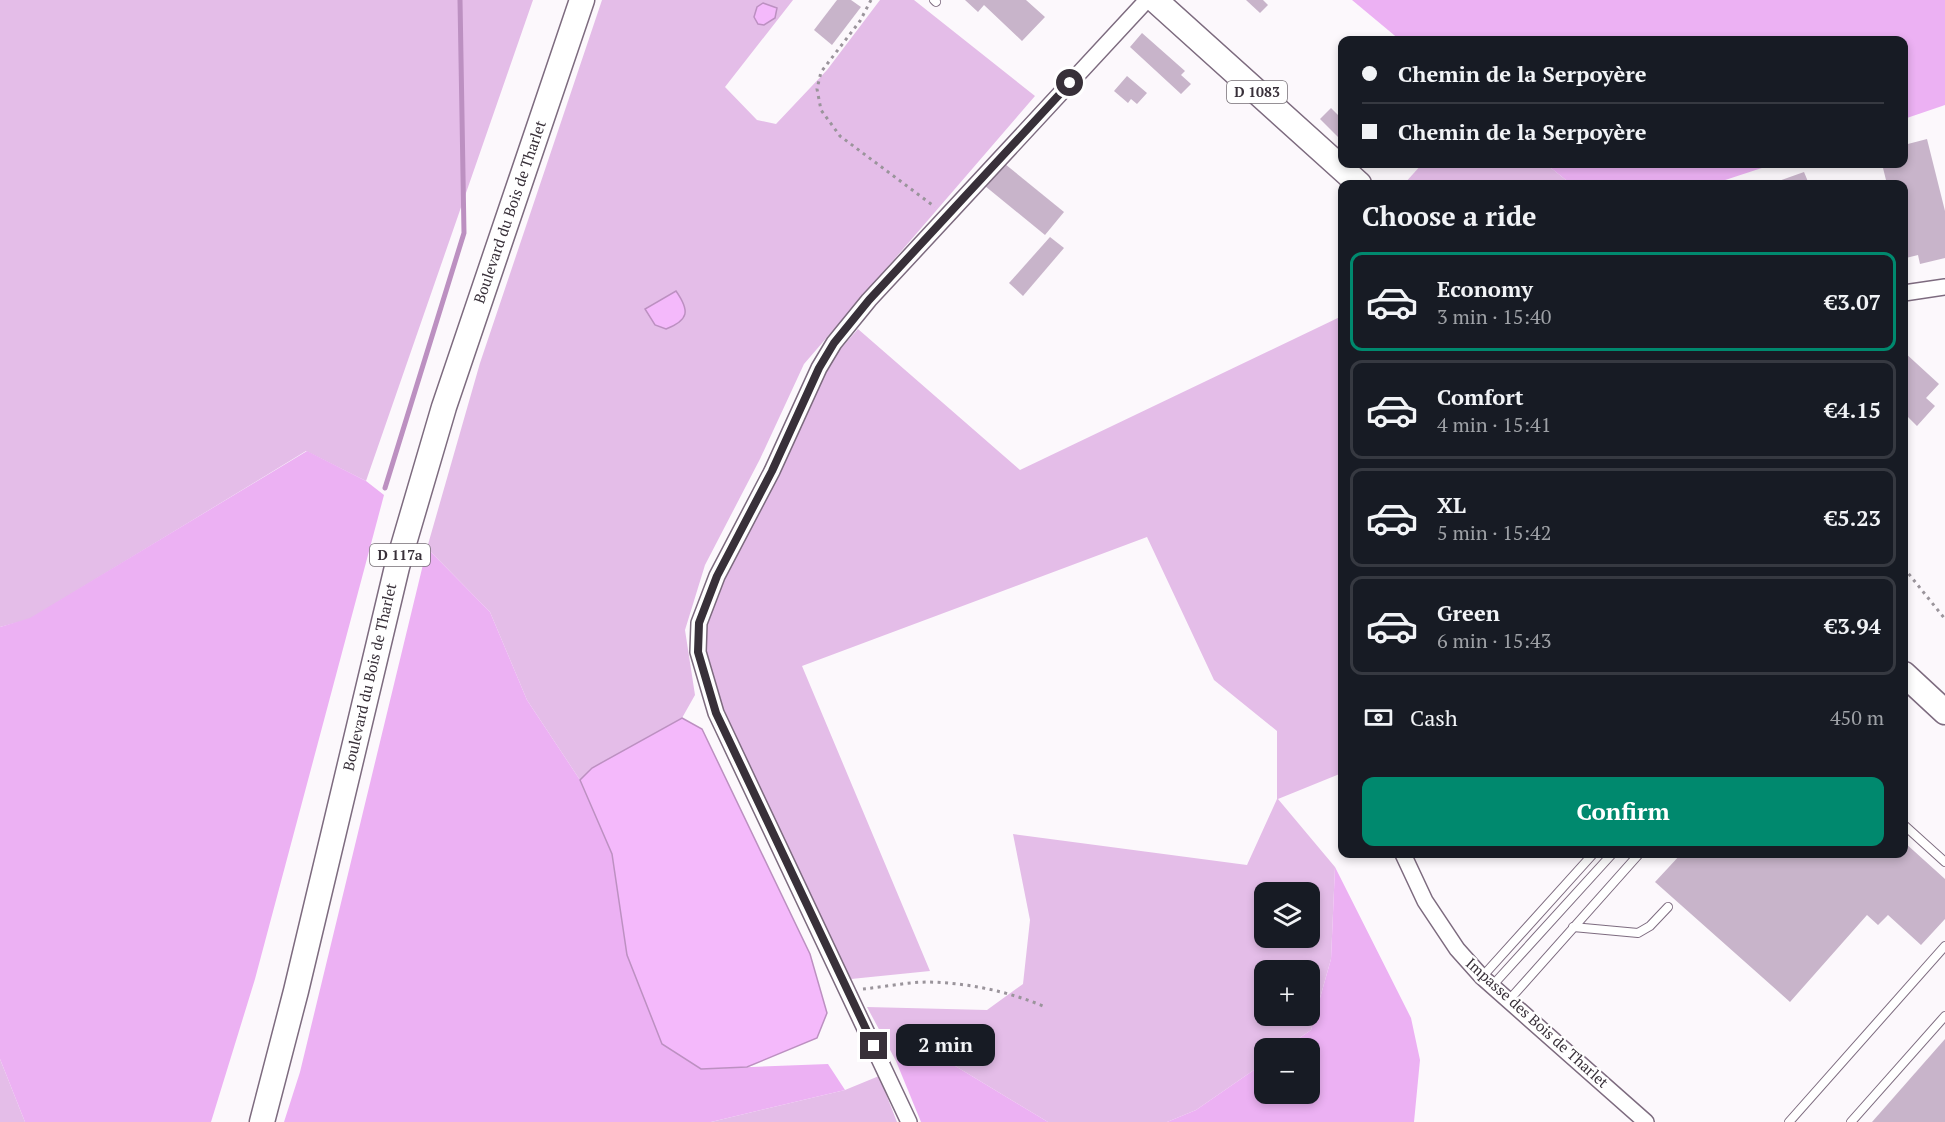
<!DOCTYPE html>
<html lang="en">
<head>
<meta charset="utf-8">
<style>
  :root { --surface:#171b24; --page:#20242c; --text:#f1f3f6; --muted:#9ea1a6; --line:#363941; --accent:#00896e }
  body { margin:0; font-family:"PT Serif",serif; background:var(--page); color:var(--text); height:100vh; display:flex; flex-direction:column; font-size:22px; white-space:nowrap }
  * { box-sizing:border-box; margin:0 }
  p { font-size:20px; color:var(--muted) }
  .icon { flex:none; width:33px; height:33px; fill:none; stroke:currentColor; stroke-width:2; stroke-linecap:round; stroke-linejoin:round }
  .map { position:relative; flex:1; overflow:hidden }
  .drawer { position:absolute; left:1338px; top:180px; width:570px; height:678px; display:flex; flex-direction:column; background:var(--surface); border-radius:12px; box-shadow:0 3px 9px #0003 }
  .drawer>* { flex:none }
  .top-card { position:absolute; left:1338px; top:36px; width:570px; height:132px; border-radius:12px; box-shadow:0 3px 9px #0003; display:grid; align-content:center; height:132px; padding:0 24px; background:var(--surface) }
  .buttons { position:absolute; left:1254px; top:882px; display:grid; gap:12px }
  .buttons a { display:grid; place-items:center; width:66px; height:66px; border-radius:12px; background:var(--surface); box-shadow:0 3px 9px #0003; font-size:30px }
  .end { position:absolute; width:27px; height:27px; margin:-14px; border:8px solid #383039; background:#fff; box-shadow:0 0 0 3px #fff }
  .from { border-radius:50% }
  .bubble { position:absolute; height:42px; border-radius:12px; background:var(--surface); box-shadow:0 3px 9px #0003; font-size:20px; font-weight:800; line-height:42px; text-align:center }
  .top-card b { display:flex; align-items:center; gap:21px; height:57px; font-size:22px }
  .top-card b+b { border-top:2px solid var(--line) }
  .top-card i { width:15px; height:15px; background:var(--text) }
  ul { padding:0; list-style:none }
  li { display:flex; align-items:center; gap:18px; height:99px; margin:0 12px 9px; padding:0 12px; border:3px solid var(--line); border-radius:12px }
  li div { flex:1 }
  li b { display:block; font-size:22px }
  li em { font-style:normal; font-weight:800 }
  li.current { border-color:var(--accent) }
  li>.icon { width:54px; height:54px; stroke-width:1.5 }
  h2 { padding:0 24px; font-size:27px; line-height:72px }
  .pay { display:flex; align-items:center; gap:15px; height:66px; padding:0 24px; font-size:22px }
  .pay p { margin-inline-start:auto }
  .primary-button { display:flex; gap:12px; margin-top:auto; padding:12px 24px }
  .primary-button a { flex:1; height:69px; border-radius:12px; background:var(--accent); color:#fff; font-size:24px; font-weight:800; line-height:69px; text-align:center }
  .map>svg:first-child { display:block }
</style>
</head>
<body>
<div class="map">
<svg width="1945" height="1122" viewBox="0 0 1945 1122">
  <rect width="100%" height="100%" fill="#fcf8fc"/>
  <g fill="#e4bde8" fill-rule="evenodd">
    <polygon points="0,0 533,0 366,481 306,451 30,619 0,627"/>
    <polygon points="602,0 793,0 725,87 757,120 776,124 827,70 880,0 914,0 1035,96 804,364 760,459 705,565 685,630 695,695 682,718 592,768 580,780 527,700 490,612 427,548 480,363"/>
    <polygon points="1422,164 1546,164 1571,184 1404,184"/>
    <path d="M 1342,316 L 1342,773 L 1278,799 L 1335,867 L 1331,959 L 1311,1030 L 1285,1048 L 1264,1048 L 1264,1063 L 1196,1110 L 1167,1122 L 1048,1122 L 947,1061 L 896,1061 L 867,1007 L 987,1010 L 1023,984 L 1030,920 L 1013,834 L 1247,865 L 1277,799 L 1277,731 L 1214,680 L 1147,537 L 802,666 L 930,971 L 851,979 L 718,703 L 705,653 L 704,629 L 725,572 L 791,450 L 828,363 L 858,329 L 1020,470 ZM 1264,892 L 1310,892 L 1310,938 L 1264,938 ZM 1264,970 L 1310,970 L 1310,1016 L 1264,1016 Z"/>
    <polygon points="0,1059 25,1122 0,1122"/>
    <polygon points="879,1076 897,1122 711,1122 845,1090"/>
  </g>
  <g fill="#ecb1f3">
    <polygon points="1352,0 1945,0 1945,105 1904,119 1904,40 1400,40"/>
    <polygon points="1546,164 1774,164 1713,184 1571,184"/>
    <polygon points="307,451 366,481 384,495 255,979 211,1122 25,1122 0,1059 0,627 30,618"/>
    <polygon points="427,548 490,612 527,700 580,780 612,854 627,955 701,1069 828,1064 845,1090 711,1122 284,1122 300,1072"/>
    <polygon points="1335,867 1411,1018 1420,1060 1414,1122 1167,1122 1196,1110 1264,1063 1264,1094 1310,1094 1310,1048 1285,1048 1311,1030 1331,959"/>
    <polygon points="896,1061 947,1061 1048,1122 921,1122"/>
  </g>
  <g fill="#f4b9fb" stroke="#bc90c1" stroke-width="1.5">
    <polygon points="763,3 777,8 775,18 764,25 758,24 754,17 757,7"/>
    <path d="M 676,291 C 690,311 689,320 666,329 L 655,325 L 645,309 Z"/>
    <polygon points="682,718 702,729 810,954 827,1013 817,1038 747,1067 701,1069 662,1044 627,955 612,854 580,780 592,768"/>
  </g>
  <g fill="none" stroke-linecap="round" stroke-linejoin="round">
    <polyline stroke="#bc90c1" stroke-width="5" points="385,488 464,233 460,0"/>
  </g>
  <g fill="#c8b4ca">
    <polygon points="837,0 851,0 861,7 832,45 814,30"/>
    <polygon points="965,0 1026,0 1045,17 1022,41 984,5 978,12"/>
    <polygon points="1246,0 1263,0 1268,5 1260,13"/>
    <polygon points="1142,33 1185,71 1181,75 1191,84 1181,94 1130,47"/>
    <polygon points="1127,76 1147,93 1137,104 1131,99 1128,103 1114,91"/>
    <polygon points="1331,108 1342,119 1342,141 1320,119"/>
    <polygon points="1927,139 1945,211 1945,258 1920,264 1918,255 1906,258 1904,250 1904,184 1887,184 1882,164 1904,164 1904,145"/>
    <polygon points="1005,164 1064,212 1045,235 985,186"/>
    <polygon points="1804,172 1809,184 1770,184"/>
    <polygon points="1050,237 1064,248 1023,296 1009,283"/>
    <polygon points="1904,352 1939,384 1926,398 1935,406 1917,426 1908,417 1904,423"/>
    <polygon points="1904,842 1945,879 1945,919 1921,945 1888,915 1878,925 1867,915 1790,1002 1655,882 1681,854 1904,854"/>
    <polygon points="1945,1039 1945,1122 1872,1122"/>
  </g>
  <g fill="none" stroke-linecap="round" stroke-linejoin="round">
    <g stroke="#7d6b7f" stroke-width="10">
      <g id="lane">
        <polyline points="934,0 936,2"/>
        <polyline points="1904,825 1945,862"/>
        <polyline points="1573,927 1638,933 1650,926 1668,907"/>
        <polyline points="1482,977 1593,854"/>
        <polyline points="1492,986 1612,854"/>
        <polyline points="1509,1000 1639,854"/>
        <polyline points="1789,1122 1945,946"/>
        <polyline points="1851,1122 1945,1016"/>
      </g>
    </g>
    <g stroke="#7d6b7f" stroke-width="18">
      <g id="street">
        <polyline points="1904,293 1945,287"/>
        <polyline points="1403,854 1425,901 1457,949 1482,977 1646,1122"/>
        <polyline points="909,1122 716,713 698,652 699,623 717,576 772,471 819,368 834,343 869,300 1147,0"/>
      </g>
    </g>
    <g stroke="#7d6b7f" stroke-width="27">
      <g id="primary">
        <polyline points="1155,0 1359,184"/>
        <polyline points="1904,674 1945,712"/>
        <polyline points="262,1122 296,991 397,567 444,407 582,0"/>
      </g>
    </g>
    <g stroke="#9a949b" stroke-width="3" stroke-dasharray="3 4.5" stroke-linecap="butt">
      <polyline points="871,0 860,21 821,72 817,89 821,110 840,136 935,207"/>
      <polyline points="1904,568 1945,619"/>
      <path d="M 863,989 C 884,987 907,982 929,982 C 968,983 1007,991 1043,1006"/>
    </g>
    <use href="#lane" stroke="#fff" stroke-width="8"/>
    <use href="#street" stroke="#fff" stroke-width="15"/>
    <use href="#primary" stroke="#fff" stroke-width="24"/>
  </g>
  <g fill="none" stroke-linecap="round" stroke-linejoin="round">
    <polyline stroke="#383039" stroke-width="8" points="874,1046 716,713 698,652 699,623 717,576 772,471 819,368 834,343 869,300 1070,83"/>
  </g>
  <g text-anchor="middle" stroke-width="4.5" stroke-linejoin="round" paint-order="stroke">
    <g fill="#fff" stroke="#746e74" stroke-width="1.5">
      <rect x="1227" y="81" width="60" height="22" rx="4.5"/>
      <rect x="370" y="544" width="60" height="22" rx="4.5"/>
    </g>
    <g font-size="14" font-weight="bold" fill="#383039">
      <text x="1257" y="97">D 1083</text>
      <text x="400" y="560">D 117a</text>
    </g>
    <g font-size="15" fill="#383039" stroke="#fff">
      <text transform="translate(510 212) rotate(-71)" y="5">Boulevard du Bois de Tharlet</text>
      <text transform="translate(370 677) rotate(-77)" y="5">Boulevard du Bois de Tharlet</text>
      <text transform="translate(1537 1023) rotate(42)" y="5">Impasse des Bois de Tharlet</text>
    </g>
  </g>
</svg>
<div class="buttons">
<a><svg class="icon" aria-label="layers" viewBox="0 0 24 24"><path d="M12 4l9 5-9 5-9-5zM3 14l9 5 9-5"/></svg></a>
<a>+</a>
<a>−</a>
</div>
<i class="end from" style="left:1070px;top:83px"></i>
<i class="end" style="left:874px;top:1046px"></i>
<div class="bubble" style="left:896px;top:1024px;width:99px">2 min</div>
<div class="top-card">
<b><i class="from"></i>Chemin de la Serpoyère</b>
<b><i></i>Chemin de la Serpoyère</b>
</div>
<section class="drawer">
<h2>Choose a ride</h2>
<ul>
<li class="current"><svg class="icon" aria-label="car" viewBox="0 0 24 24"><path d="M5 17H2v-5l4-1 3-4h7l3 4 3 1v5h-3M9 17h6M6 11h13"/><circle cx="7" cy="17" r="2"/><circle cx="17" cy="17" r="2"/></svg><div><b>Economy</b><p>3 min · 15:40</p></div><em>€3.07</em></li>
<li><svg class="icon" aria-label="car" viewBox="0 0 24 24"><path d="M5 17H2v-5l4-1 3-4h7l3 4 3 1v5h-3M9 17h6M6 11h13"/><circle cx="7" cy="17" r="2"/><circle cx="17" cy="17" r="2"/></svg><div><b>Comfort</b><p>4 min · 15:41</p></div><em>€4.15</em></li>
<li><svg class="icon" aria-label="car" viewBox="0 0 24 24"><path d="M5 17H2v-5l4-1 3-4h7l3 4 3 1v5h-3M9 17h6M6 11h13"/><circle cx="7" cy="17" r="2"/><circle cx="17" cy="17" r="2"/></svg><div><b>XL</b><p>5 min · 15:42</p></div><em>€5.23</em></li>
<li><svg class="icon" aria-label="car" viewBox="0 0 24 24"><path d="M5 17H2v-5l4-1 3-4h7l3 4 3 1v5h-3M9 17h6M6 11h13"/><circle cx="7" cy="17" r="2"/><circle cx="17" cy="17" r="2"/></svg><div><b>Green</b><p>6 min · 15:43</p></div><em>€3.94</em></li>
</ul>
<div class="pay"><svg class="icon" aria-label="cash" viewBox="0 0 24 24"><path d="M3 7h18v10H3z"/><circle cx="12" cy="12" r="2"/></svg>Cash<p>450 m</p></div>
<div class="primary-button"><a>Confirm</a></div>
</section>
</div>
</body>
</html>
